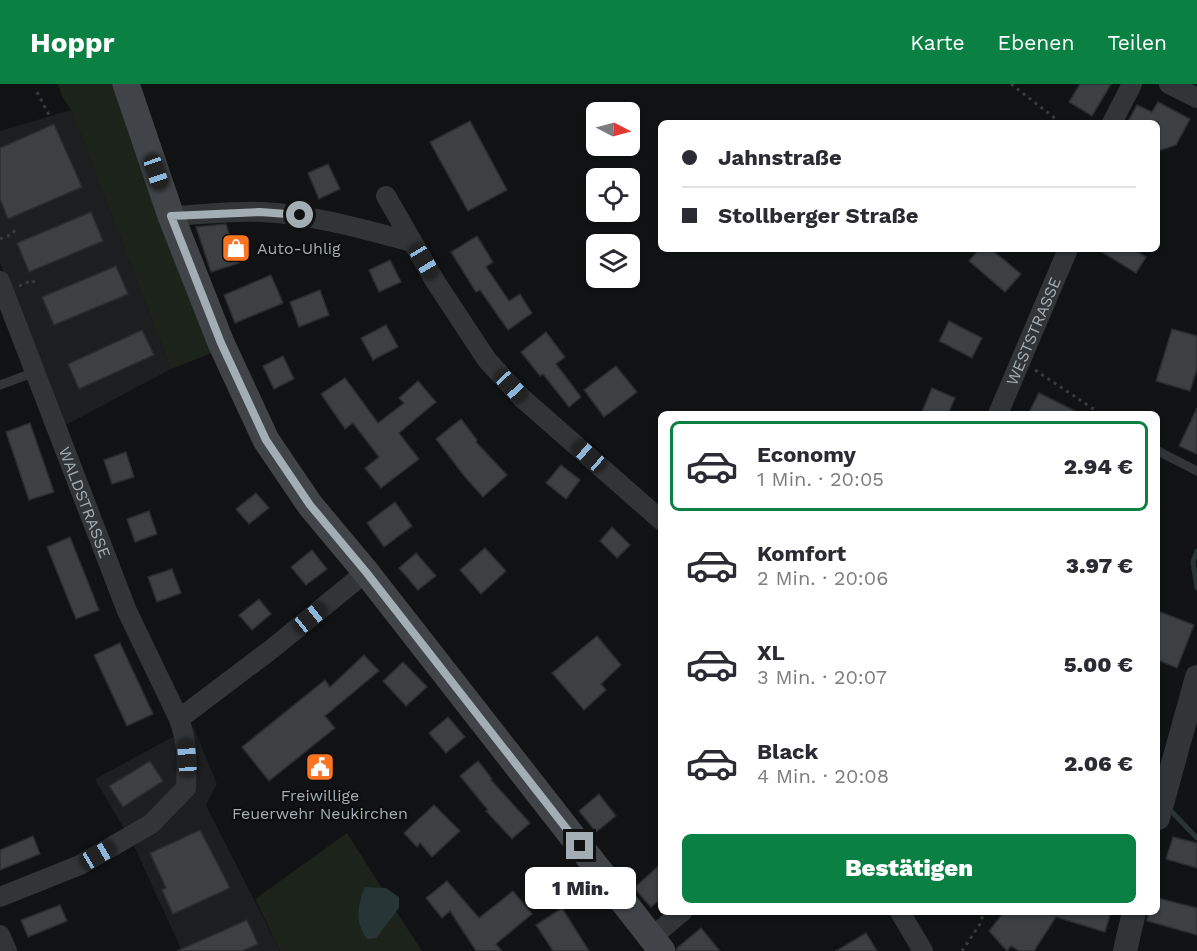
<!DOCTYPE html>
<html lang="de">
<head>
<meta charset="utf-8">
<style>
  :root { --surface:#fff; --page:#f7f7f7; --text:#2b2b33; --muted:#7c7c81; --line:#e1e1e2; --accent:#0b8043 }
  body { margin:0; font-family:"Work Sans",sans-serif; background:var(--page); color:var(--text); height:100vh; display:flex; flex-direction:column; font-size:22px; white-space:nowrap }
  * { box-sizing:border-box; margin:0 }
  p { font-size:20px; color:var(--muted) }
  .icon { flex:none; width:33px; height:33px; fill:none; stroke:currentColor; stroke-width:2; stroke-linecap:round; stroke-linejoin:round }
  .map { position:relative; flex:1; overflow:hidden }
  .panel { position:absolute; left:658px; top:327px; width:502px; height:504px; display:flex; flex-direction:column; background:var(--surface); border-radius:9px; box-shadow:0 2px 4px #0004 }
  .panel>* { flex:none }
  .top-card { position:absolute; left:658px; top:36px; width:502px; height:132px; border-radius:9px; box-shadow:0 2px 4px #0004; display:grid; align-content:center; height:132px; padding:0 24px; background:var(--surface) }
  .needle { width:39px; rotate:96deg }
  .buttons { position:absolute; left:586px; top:18px; display:grid; gap:12px }
  .buttons a { display:grid; place-items:center; width:54px; height:54px; border-radius:9px; background:var(--surface); box-shadow:0 2px 4px #0004; font-size:30px }
  .end { position:absolute; width:27px; height:27px; margin:-14px; border:8px solid #a2adb4; background:#111; box-shadow:0 0 0 3px #111 }
  .from { border-radius:50% }
  .bubble { position:absolute; height:42px; border-radius:9px; background:var(--surface); box-shadow:0 2px 4px #0004; font-size:20px; font-weight:800; line-height:42px; text-align:center }
  .car { position:absolute; width:18px; height:36px; margin:-18px -9px; border-radius:8px; box-shadow:0 0 4px 2px #0007; background:linear-gradient(#222 24%,#8ab4d8 0 40%,#222 0 76%,#8ab4d8 0 86%,#222 0) }
  .top-card b { display:flex; align-items:center; gap:21px; height:57px; font-size:22px }
  .top-card b+b { border-top:2px solid var(--line) }
  .top-card i { width:15px; height:15px; background:var(--text) }
  ul { padding:10px 0 0; list-style:none }
  li { display:flex; align-items:center; gap:18px; height:90px; margin:0 12px 9px; padding:0 12px; border:3px solid transparent; border-radius:9px }
  li div { flex:1 }
  li b { display:block; font-size:22px }
  li em { font-style:normal; font-weight:800 }
  li.current { border-color:var(--accent) }
  li>.icon { width:54px; height:54px; stroke-width:1.5 }
  .cta { display:flex; gap:12px; margin-top:auto; padding:12px 24px }
  .cta a { flex:1; height:69px; border-radius:9px; background:var(--accent); color:#fff; font-size:24px; font-weight:800; line-height:69px; text-align:center }
  header { display:flex; align-items:center; gap:36px; box-sizing:border-box; height:84px; padding:0 30px; background:var(--accent); color:#fff }
  header strong { font-size:28px }
  nav { display:flex; gap:33px; margin-inline-start:auto; font-size:21px }
  .map>svg:first-child { display:block }
</style>
</head>
<body>
<header>
<strong>Hoppr</strong>
<nav><a>Karte</a><a>Ebenen</a><a>Teilen</a></nav>
</header>
<div class="map">
<svg width="1197" height="867" viewBox="0 0 1197 867">
  <rect width="100%" height="100%" fill="#111213"/>
  <g fill="#1d1e20">
    <polygon points="71,26 171,285 64,342 0,179 0,47"/>
    <polygon points="193,642 217,700 206,721 280,867 182,867 134,762 95,695"/>
  </g>
  <g fill="#1c231b">
    <polygon points="58,0 114,0 212,269 171,285 71,26 62,12"/>
    <polygon points="347,749 382,804 365,803 375,854 396,827 422,867 280,867 255,815"/>
  </g>
  <path fill="#273537" d="M 365,803 L 386,804 L 399,813 L 399,824 L 376,854 L 367,855 C 355,839 357,821 365,803 Z"/>
  <g fill="none" stroke-linecap="round" stroke-linejoin="round">
    <g stroke="#273537" stroke-width="5">
      <polyline points="1197,467 1193,478 1197,504"/>
      <polyline points="1172,728 1197,754"/>
    </g>
  </g>
  <g fill="#3d4043" stroke="#2b2c2f" stroke-width="1.5">
    <polygon points="1080,0 1111,0 1092,32 1069,18"/>
    <polygon points="1158,18 1190,35 1176,61 1158,67 1158,39 1127,39 1137,21 1152,28"/>
    <polygon points="470,37 507,106 468,127 430,58"/>
    <polygon points="54,40 82,103 8,135 0,115 0,64"/>
    <polygon points="328,80 340,105 319,115 308,89"/>
    <polygon points="91,128 103,157 29,188 17,159"/>
    <polygon points="226,140 239,179 211,188 196,143"/>
    <polygon points="477,152 493,178 486,183 509,217 520,210 532,229 508,246 480,206 476,208 451,168"/>
    <polygon points="979,165 991,165 1021,190 1005,208 969,177"/>
    <polygon points="1097,165 1133,165 1146,173 1136,189"/>
    <polygon points="390,176 401,198 379,208 369,186"/>
    <polygon points="116,182 128,210 54,241 42,213"/>
    <polygon points="271,191 283,219 235,239 224,211"/>
    <polygon points="320,206 329,231 299,243 290,218"/>
    <polygon points="949,237 982,254 972,274 939,257"/>
    <polygon points="386,241 398,263 373,276 361,254"/>
    <polygon points="1172,245 1197,252 1197,285 1190,307 1156,297"/>
    <polygon points="142,246 154,271 79,305 68,280"/>
    <polygon points="546,248 565,273 556,280 581,313 569,323 543,290 540,292 521,268"/>
    <polygon points="283,272 294,295 274,305 263,282"/>
    <polygon points="616,282 637,308 604,333 584,306"/>
    <polygon points="345,294 378,339 404,319 399,314 418,297 436,318 399,349 419,375 381,404 365,384 379,373 353,339 345,345 321,310"/>
    <polygon points="932,304 955,314 948,330 921,330"/>
    <polygon points="1039,309 1081,330 1028,330"/>
    <polygon points="1197,324 1197,370 1179,362"/>
    <polygon points="461,335 477,356 476,358 507,391 483,413 465,393 436,355"/>
    <polygon points="30,339 54,408 29,416 6,348"/>
    <polygon points="126,368 134,393 112,400 104,376"/>
    <polygon points="561,381 580,396 566,415 546,399"/>
    <polygon points="256,409 269,424 249,440 236,425"/>
    <polygon points="395,418 412,442 384,463 367,439"/>
    <polygon points="149,427 157,450 135,458 127,435"/>
    <polygon points="612,443 630,461 617,474 600,457"/>
    <polygon points="70,453 99,526 76,535 47,463"/>
    <polygon points="485,464 506,487 481,510 460,486"/>
    <polygon points="312,466 327,485 306,501 291,483"/>
    <polygon points="416,469 436,492 418,506 399,484"/>
    <polygon points="172,485 181,509 157,518 148,493"/>
    <polygon points="259,515 271,530 252,546 239,531"/>
    <polygon points="1158,527 1194,541 1177,584 1158,576"/>
    <polygon points="597,552 621,581 601,600 606,606 584,626 552,589"/>
    <polygon points="120,559 153,630 127,642 94,571"/>
    <polygon points="364,571 379,587 325,632 335,644 269,697 242,663 325,596 330,603"/>
    <polygon points="403,578 427,603 406,622 383,597"/>
    <polygon points="448,633 465,653 446,669 429,649"/>
    <polygon points="150,677 163,697 123,723 109,702"/>
    <polygon points="478,677 492,695 491,696 530,739 512,755 486,727 488,726 460,692"/>
    <polygon points="599,710 616,732 596,748 579,727"/>
    <polygon points="434,721 460,747 432,773 420,759 417,763 404,749"/>
    <polygon points="200,746 230,804 173,830 162,806 166,804 150,769"/>
    <polygon points="33,752 40,770 0,786 0,766"/>
    <polygon points="1173,753 1197,759 1197,784 1166,775"/>
    <polygon points="662,779 662,814 651,823 634,804"/>
    <polygon points="447,797 479,834 513,807 532,830 496,860 502,867 476,867 450,827 442,834 426,814"/>
    <polygon points="1158,814 1197,824 1197,851 1147,837 1148,828 1158,828"/>
    <polygon points="60,821 67,837 28,853 21,836"/>
    <polygon points="562,824 589,867 553,867 536,841"/>
    <polygon points="1004,828 1111,828 1105,848 1056,833 1034,867 1019,867 1011,862 1007,867 989,847"/>
    <polygon points="247,836 258,860 242,867 177,867"/>
    <polygon points="701,844 720,867 677,867 677,864"/>
    <polygon points="866,849 877,867 836,867"/>
  </g>
  <g fill="none" stroke-linecap="round" stroke-linejoin="round">
    <g stroke="#383c3f" stroke-width="3" stroke-dasharray="3 4.5" stroke-linecap="butt">
      <polyline points="1011,0 1061,39"/>
      <polyline points="37,8 50,33"/>
      <polyline points="0,155 13,150 15,145"/>
      <polyline points="19,202 32,196 36,200"/>
      <polyline points="1035,286 1101,330"/>
      <polyline points="962,867 980,840 983,831"/>
    </g>
    <g stroke="#323538" stroke-width="9">
      <polyline points="0,301 35,288"/>
      <polyline points="1158,367 1197,387"/>
    </g>
    <g stroke="#323538" stroke-width="20">
      <polyline points="1169,0 1197,14"/>
      <polyline points="1112,39 1132,0"/>
      <polyline points="386,112 435,197 487,276 522,314 662,437"/>
      <path d="M 171,132 C 201,131 233,126 263,128 C 314,131 363,145 412,158"/>
      <path id="s1" d="M 0,197 L 127,527 L 179,635"/>
      <path id="s2" d="M 998,330 L 1068,165"/>
      <path d="M 0,813 L 80,781 L 151,740 L 186,704 C 187,678 188,660 179,635 L 273,564 L 366,488"/>
      <polyline points="900,828 923,867"/>
      <polyline points="0,851 7,867"/>
      <polyline points="652,853 682,828"/>
    </g>
    <g stroke="#323538" stroke-width="24">
      <polyline points="1158,734 1197,593"/>
      <polyline points="1125,867 1134,828"/>
    </g>
    <polyline stroke="#404448" stroke-width="27" points="126,0 171,132 221,259 266,356 310,421 366,488 662,867"/>
  </g>
  <g fill="none" stroke-linecap="round" stroke-linejoin="round">
    <polyline stroke="#a2adb4" stroke-width="8" points="300,131 260,128 171,132 221,259 266,356 310,421 366,488 580,762"/>
  </g>
  <defs>
    <g id="shop-square" transform="scale(1.5)"><rect x="-9" y="-9" width="18" height="18" rx="4" fill="#fa7422" stroke="#0c0d0e"/><path d="M-5-2.5h2.3a2.7 3.5 0 0 1 5.4 0H5L5.5 6h-11ZM-1.5-2.5h3a1.5 2.3 0 0 0-3 0Z" fill="#fff"/></g>
    <g id="civic-square" transform="scale(1.5)"><rect x="-9" y="-9" width="18" height="18" rx="4" fill="#fa7422" stroke="#0c0d0e"/><path d="M-.6-6.5H3V-4.5H.6V-3L4-1V1h2V6H-6V1h2V-1L-.6-3ZM-1.2 2.5V6h2.4V2.5Z" fill="#fff"/></g>
  </defs>
  <g fill-rule="evenodd">
    <use href="#shop-square" x="236" y="164"/>
    <use href="#civic-square" x="320" y="683"/>
  </g>
  <g text-anchor="middle" stroke-width="4.5" stroke-linejoin="round" paint-order="stroke">
    <g font-size="16" fill="#a2adb4" stroke="#0c0d0e" text-anchor="start">
      <text x="257" y="170">Auto-Uhlig</text>
      <text x="320" y="717" text-anchor="middle">Freiwillige<tspan x="320" dy="18">Feuerwehr Neukirchen</tspan></text>
    </g>
    <g font-size="16" fill="#a2adb4" stroke="#0c0d0e">
      <text dy="6" stroke="none"><textPath href="#s2" startOffset="90">WESTSTRASSE</textPath></text>
      <text dy="6" stroke="none"><textPath href="#s1" startOffset="237">WALDSTRASSE</textPath></text>
    </g>
  </g>
</svg>
<div class="buttons">
<a><svg class="needle" viewBox="-14 -14 28 28"><path d="M0-13l5 13h-10z" fill="#e53935"/><path d="M0 13l5-13h-10z" fill="#7c7c81"/></svg></a>
<a><svg class="icon" aria-label="locate" viewBox="0 0 24 24"><circle cx="12" cy="12" r="6"/><path d="M12 2v4M12 18v4M2 12h4M18 12h4"/></svg></a>
<a><svg class="icon" aria-label="layers" viewBox="0 0 24 24"><path d="M12 4l9 5-9 5-9-5zM3 14l9 5 9-5"/></svg></a>
</div>
<i class="end from" style="left:300px;top:131px"></i>
<i class="end" style="left:580px;top:762px"></i>
<div class="bubble" style="left:525px;top:783px;width:111px">1 Min.</div>
<i class="car" style="left:156px;top:88px;rotate:161deg"></i>
<i class="car" style="left:424px;top:177px;rotate:149deg"></i>
<i class="car" style="left:511px;top:302px;rotate:137deg"></i>
<i class="car" style="left:589px;top:372px;rotate:311deg"></i>
<i class="car" style="left:310px;top:534px;rotate:51deg"></i>
<i class="car" style="left:187px;top:674px;rotate:356deg"></i>
<i class="car" style="left:98px;top:771px;rotate:60deg"></i>
<div class="top-card">
<b><i class="from"></i>Jahnstraße</b>
<b><i></i>Stollberger Straße</b>
</div>
<section class="panel">
<ul>
<li class="current"><svg class="icon" aria-label="car" viewBox="0 0 24 24"><path d="M5 17H2v-5l4-1 3-4h7l3 4 3 1v5h-3M9 17h6M6 11h13"/><circle cx="7" cy="17" r="2"/><circle cx="17" cy="17" r="2"/></svg><div><b>Economy</b><p>1 Min. · 20:05</p></div><em>2.94 €</em></li>
<li><svg class="icon" aria-label="car" viewBox="0 0 24 24"><path d="M5 17H2v-5l4-1 3-4h7l3 4 3 1v5h-3M9 17h6M6 11h13"/><circle cx="7" cy="17" r="2"/><circle cx="17" cy="17" r="2"/></svg><div><b>Komfort</b><p>2 Min. · 20:06</p></div><em>3.97 €</em></li>
<li><svg class="icon" aria-label="car" viewBox="0 0 24 24"><path d="M5 17H2v-5l4-1 3-4h7l3 4 3 1v5h-3M9 17h6M6 11h13"/><circle cx="7" cy="17" r="2"/><circle cx="17" cy="17" r="2"/></svg><div><b>XL</b><p>3 Min. · 20:07</p></div><em>5.00 €</em></li>
<li><svg class="icon" aria-label="car" viewBox="0 0 24 24"><path d="M5 17H2v-5l4-1 3-4h7l3 4 3 1v5h-3M9 17h6M6 11h13"/><circle cx="7" cy="17" r="2"/><circle cx="17" cy="17" r="2"/></svg><div><b>Black</b><p>4 Min. · 20:08</p></div><em>2.06 €</em></li>
</ul>
<div class="cta"><a>Bestätigen</a></div>
</section>
</div>
</body>
</html>
